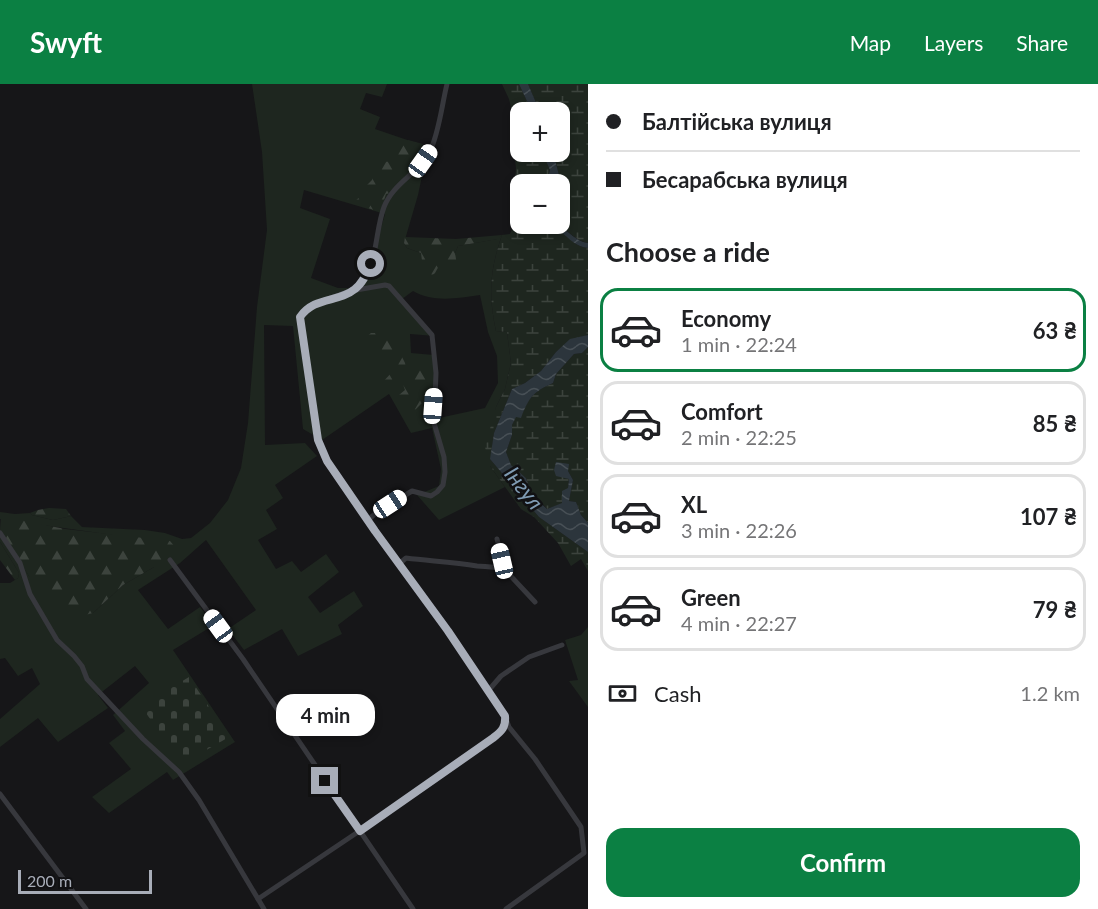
<!DOCTYPE html>
<html lang="en">
<head>
<meta charset="utf-8">
<style>
  :root { --surface:#fff; --page:#f2f2f2; --text:#202124; --muted:#757577; --line:#e0e0e0; --accent:#0b8043 }
  body { margin:0; font-family:Lato,sans-serif; background:var(--page); color:var(--text); height:100vh; display:flex; flex-direction:column; font-size:22px; white-space:nowrap }
  * { box-sizing:border-box; margin:0 }
  p { font-size:20px; color:var(--muted) }
  .icon { flex:none; width:33px; height:33px; fill:none; stroke:currentColor; stroke-width:2; stroke-linecap:round; stroke-linejoin:round }
  .map { position:relative; flex:1; overflow:hidden }
  .sheet { display:flex; flex-direction:column; background:var(--surface); width:510px }
  .sheet>* { flex:none }
  .banner { display:grid; align-content:center; height:132px; padding:0 18px; background:var(--surface) }
  .buttons { position:absolute; left:510px; top:18px; display:grid; gap:12px }
  .buttons a { display:grid; place-items:center; width:60px; height:60px; border-radius:12px; background:var(--surface); box-shadow:0 3px 9px #0003; font-size:30px }
  .scale { position:absolute; left:18px; bottom:15px; width:134px; box-sizing:border-box; padding-left:6px; border:3px solid #a8adb8; border-top:0; font-size:16px; line-height:21px; white-space:nowrap; color:#a8adb8; -webkit-text-stroke:4px #111113; paint-order:stroke }
  .end { position:absolute; width:27px; height:27px; margin:-14px; border:8px solid #a8adb8; background:#111; box-shadow:0 0 0 3px #111 }
  .from { border-radius:50% }
  .bubble { position:absolute; height:42px; border-radius:18px; background:var(--surface); box-shadow:0 3px 9px #0003; font-size:20px; font-weight:700; line-height:42px; text-align:center }
  .car { position:absolute; width:18px; height:36px; margin:-18px -9px; border-radius:8px; box-shadow:0 0 4px 2px #0007; background:linear-gradient(#fff 24%,#345 0 40%,#fff 0 76%,#345 0 86%,#fff 0) }
  .banner b { display:flex; align-items:center; gap:21px; height:57px; font-size:22px }
  .banner b+b { border-top:2px solid var(--line) }
  .banner i { width:15px; height:15px; background:var(--text) }
  ul { padding:0; list-style:none }
  li { display:flex; align-items:center; gap:18px; height:84px; margin:0 12px 9px; padding:0 6px; border:3px solid var(--line); border-radius:18px }
  li div { flex:1 }
  li b { display:block; font-size:22px }
  li em { font-style:normal; font-weight:700 }
  li.on { border-color:var(--accent) }
  li>.icon { width:54px; height:54px; stroke-width:1.5 }
  h2 { padding:0 18px; font-size:27px; line-height:72px }
  .pay { display:flex; align-items:center; gap:15px; height:66px; padding:0 18px; font-size:22px }
  .pay p { margin-inline-start:auto }
  .primary-button { display:flex; gap:12px; margin-top:auto; padding:12px 18px }
  .primary-button a { flex:1; height:69px; border-radius:18px; background:var(--accent); color:#fff; font-size:24px; font-weight:700; line-height:69px; text-align:center }
  header { display:flex; align-items:center; gap:36px; box-sizing:border-box; height:84px; padding:0 30px; background:var(--accent); color:#fff }
  header strong { font-size:28px }
  nav { display:flex; gap:33px; margin-inline-start:auto; font-size:21px }
  main { display:flex; flex:1; min-height:0 }
  .map>svg:first-child { display:block }
</style>
</head>
<body>
<header>
<strong>Swyft</strong>
<nav><a>Map</a><a>Layers</a><a>Share</a></nav>
</header>
<main>
<div class="map">
<svg width="588" height="825" viewBox="0 0 588 825">
  <defs>
    <pattern id="forest-firs" width="22" height="20" patternUnits="userSpaceOnUse" patternTransform="scale(1.5)"><rect width="22" height="20" fill="#1e261f"/><path d="M5 1l3.5 6h-7zM16 11l3.5 6h-7z" fill="#3c433d"/></pattern>
    <pattern id="wetland-marsh" width="20" height="14" patternUnits="userSpaceOnUse" patternTransform="scale(1.5)"><rect width="20" height="14" fill="#1e261f"/><path d="M1 5h8M5 5V1M11 12h8M15 12V8" fill="none" stroke="#3c433d"/></pattern>
    <pattern id="cemetery-stones" width="16" height="16" patternUnits="userSpaceOnUse" patternTransform="scale(1.5)"><rect width="16" height="16" fill="#1e261f"/><path d="M2 7V4a2 2 0 0 1 4 0v3zM10 15v-3a2 2 0 0 1 4 0v3z" fill="#3c433d"/></pattern>
    <pattern id="water-waves" width="16" height="10" patternUnits="userSpaceOnUse" patternTransform="scale(1.5)"><rect width="16" height="10" fill="#2c353c"/><path d="M0 5q4-4 8 0t8 0" fill="none" stroke="#485056"/></pattern>
  </defs>
  <rect width="100%" height="100%" fill="#161618"/>
  <g fill="#1e261f" fill-rule="evenodd">
    <path d="M 252,0 L 387,0 L 382,13 L 366,9 L 360,25 L 380,33 L 375,45 L 425,62 L 425,78 L 418,111 L 404,159 L 407,164 L 421,169 L 441,180 L 455,169 L 458,162 L 497,155 L 502,151 C 490,186 488,209 496,247 L 507,248 L 511,279 L 505,305 L 496,323 L 490,382 L 505,403 L 439,436 L 417,411 L 439,402 L 441,385 L 432,344 L 411,349 L 389,310 L 322,356 L 303,345 L 293,242 L 264,241 L 265,361 L 305,359 L 317,372 L 275,401 L 283,414 L 266,426 L 277,445 L 258,456 L 276,485 L 292,477 L 301,488 L 326,470 L 339,488 L 308,513 L 320,529 L 354,507 L 363,522 L 338,541 L 342,550 L 298,572 L 282,545 L 244,566 L 228,545 L 256,526 L 206,456 L 180,479 L 138,506 L 168,545 L 200,523 L 214,541 L 173,566 L 235,658 L 173,696 L 167,688 L 109,729 L 92,713 L 131,685 L 109,659 L 125,647 L 113,631 L 149,599 L 135,582 L 98,611 L 108,624 L 58,658 L 38,634 L 0,663 L 0,635 L 40,600 L 32,584 L 18,592 L 5,574 L 0,575 L 0,499 L 10,499 L 18,494 L 19,489 L 0,458 L 0,446 L 29,492 L 93,529 L 123,501 L 154,483 L 127,453 L 0,435 L 0,428 L 15,430 L 30,429 L 32,431 L 53,436 L 71,432 L 82,443 L 145,446 L 165,449 L 182,455 L 191,454 L 210,439 L 228,416 L 241,384 L 248,339 L 257,223 L 267,146 L 262,68 ZM 304,106 L 385,130 L 366,195 L 359,204 L 338,204 L 311,194 L 330,135 L 300,124 ZM 413,207 C 434,219 458,214 480,211 L 488,248 L 497,272 L 498,299 L 485,324 L 439,334 L 437,288 L 434,271 L 411,269 L 410,250 L 435,252 L 402,215 Z"/>
    <polygon points="588,543 588,623 569,597 578,596 565,556 581,551"/>
  </g>
  <g fill="url(#forest-firs)">
    <polygon points="408,56 423,60 424,66 421,70 416,72 415,77 409,80 403,87 399,87 397,92 397,99 390,109 386,110 380,128 353,119 365,108 365,103 372,96 374,91 380,87 379,84 373,80 373,74 377,72 387,78 391,75 382,68 385,64 394,66"/>
    <polygon points="502,151 498,155 458,162 455,169 457,181 444,188 440,180 435,189 428,195 424,192 421,169 407,164 404,159 405,153 456,155"/>
    <polygon points="383,245 389,245 394,248 396,261 405,279 408,293 413,294 414,283 419,283 422,286 427,280 431,280 434,293 431,302 432,309 407,334 404,322 397,317 399,311 405,306 403,300 393,301 384,304 381,300 394,286 391,274 386,270 376,270 364,257 365,254 371,249 380,249"/>
    <polygon points="49,424 66,425 71,432 53,436 32,431 30,429 38,426"/>
    <polygon points="1,432 65,445 170,457 176,464 154,483 123,501 93,529 77,533 57,524 29,492 0,446"/>
    <polygon points="0,458 19,489 18,494 15,496 0,476"/>
  </g>
  <g fill="url(#wetland-marsh)">
    <path d="M 502,0 L 519,0 L 532,28 L 520,28 L 520,68 L 542,68 L 550,86 C 547,99 539,100 527,100 L 527,97 L 515,97 L 516,84 L 514,66 L 517,47 L 509,15 Z"/>
    <path d="M 528,0 L 588,0 L 588,159 C 575,157 568,145 556,140 L 560,140 L 560,100 L 554,100 L 560,95 L 553,68 L 560,68 L 560,28 L 540,28 Z"/>
    <path d="M 520,113 L 520,140 C 534,140 547,138 559,146 C 570,153 574,163 588,164 L 588,251 L 570,256 L 556,268 L 541,287 L 525,299 L 512,305 L 494,349 L 490,375 L 539,433 L 588,468 L 588,487 L 581,475 L 571,482 L 558,459 L 534,433 L 521,425 L 490,382 L 485,363 L 496,323 L 505,305 L 511,279 L 507,248 L 496,247 C 488,210 490,186 502,151 L 510,150 L 513,143 L 518,141 L 519,129 L 514,125 L 511,115 Z"/>
    <path d="M 588,263 L 588,439 L 581,431 L 576,418 L 569,417 L 573,396 L 568,387 L 562,392 L 569,395 L 568,404 L 563,419 L 547,425 L 537,413 L 532,411 L 526,394 L 511,381 L 506,368 L 512,351 L 512,341 L 516,332 L 521,333 C 529,313 533,308 553,299 L 556,290 L 574,270 L 582,269 Z"/>
  </g>
  <polygon fill="url(#cemetery-stones)" points="189,593 229,653 182,680 141,622"/>
  <g fill="url(#water-waves)">
    <polygon points="519,0 528,0 540,28 532,28"/>
    <polygon points="542,68 553,68 560,95 554,100 540,100 548,94 550,86"/>
    <path d="M 548,140 C 565,139 572,157 588,159 L 588,164 C 576,163 570,155 561,148 C 558,144 552,142 548,140 Z"/>
    <path d="M 588,251 L 588,263 L 582,269 L 574,270 L 556,290 L 553,299 C 533,308 529,313 521,334 L 516,333 L 512,341 L 512,351 L 506,368 L 511,381 L 526,394 L 532,411 L 547,425 L 562,419 L 562,407 L 568,404 L 569,395 L 556,392 L 554,386 L 556,378 L 569,380 L 568,387 L 573,396 L 569,417 L 576,418 L 581,431 L 588,439 L 588,468 L 539,433 L 490,375 L 494,349 L 512,305 L 525,299 L 541,287 L 556,268 L 570,255 Z"/>
  </g>
  <g fill="none" stroke-linecap="round" stroke-linejoin="round">
    <g stroke="#37383d" stroke-width="5">
      <path d="M 447,0 C 442,20 439,49 430,67 C 419,89 393,99 384,123 C 375,147 378,177 362,198 C 348,215 306,214 300,233 C 299,237 301,243 301,247 L 318,356 L 327,377 L 375,447 L 448,547 L 505,632 L 509,643 L 535,675 L 581,743 L 584,769 L 506,825"/>
      <polyline points="356,206 385,201 389,202 432,251 436,289 434,339 444,373 445,388 443,401 437,408 431,412 412,407 376,429 368,436"/>
      <polyline points="0,449 20,479 30,510 57,556 74,572 82,582 87,595 143,655 179,688 199,716 264,825"/>
      <polyline points="497,455 505,486 535,518"/>
      <polyline points="170,476 243,575 413,825"/>
      <path d="M 399,480 L 406,474 C 430,477 453,478 477,482 C 487,483 495,482 505,486"/>
      <polyline points="488,607 501,592 529,573 562,561"/>
      <polyline points="0,710 86,825"/>
      <polyline points="258,815 434,697 493,654 504,645 506,636"/>
    </g>
  </g>
  <g fill="none" stroke-linecap="round" stroke-linejoin="round">
    <path stroke="#a8adb8" stroke-width="8" d="M 325,697 L 360,747 L 493,654 C 502,647 506,643 505,632 L 448,547 L 375,447 L 327,377 L 318,356 L 300,233 C 315,212 338,219 355,205 C 363,199 367,189 371,180"/>
  </g>
  <g text-anchor="middle" stroke-width="5" stroke-linejoin="round" paint-order="stroke">
    <g font-size="22" font-style="italic" fill="#7f9bb3" stroke="#111113">
      <text transform="translate(524 404) rotate(52)" y="8">Інгул</text>
    </g>
  </g>
</svg>
<div class="buttons">
<a>+</a>
<a>−</a>
</div>
<div class="scale">200 m</div>
<i class="end from" style="left:371px;top:180px"></i>
<i class="end" style="left:325px;top:697px"></i>
<div class="bubble" style="left:276px;top:610px;width:99px">4 min</div>
<i class="car" style="left:423px;top:77px;rotate:35deg"></i>
<i class="car" style="left:433px;top:322px;rotate:4deg"></i>
<i class="car" style="left:390px;top:420px;rotate:57deg"></i>
<i class="car" style="left:502px;top:477px;rotate:347deg"></i>
<i class="car" style="left:218px;top:542px;rotate:324deg"></i>
</div>
<section class="sheet">
<div class="banner">
<b><i class="from"></i>Балтійська вулиця</b>
<b><i></i>Бесарабська вулиця</b>
</div>
<h2>Choose a ride</h2>
<ul>
<li class="on"><svg class="icon" aria-label="car" viewBox="0 0 24 24"><path d="M5 17H2v-5l4-1 3-4h7l3 4 3 1v5h-3M9 17h6M6 11h13"/><circle cx="7" cy="17" r="2"/><circle cx="17" cy="17" r="2"/></svg><div><b>Economy</b><p>1 min · 22:24</p></div><em>63 ₴</em></li>
<li><svg class="icon" aria-label="car" viewBox="0 0 24 24"><path d="M5 17H2v-5l4-1 3-4h7l3 4 3 1v5h-3M9 17h6M6 11h13"/><circle cx="7" cy="17" r="2"/><circle cx="17" cy="17" r="2"/></svg><div><b>Comfort</b><p>2 min · 22:25</p></div><em>85 ₴</em></li>
<li><svg class="icon" aria-label="car" viewBox="0 0 24 24"><path d="M5 17H2v-5l4-1 3-4h7l3 4 3 1v5h-3M9 17h6M6 11h13"/><circle cx="7" cy="17" r="2"/><circle cx="17" cy="17" r="2"/></svg><div><b>XL</b><p>3 min · 22:26</p></div><em>107 ₴</em></li>
<li><svg class="icon" aria-label="car" viewBox="0 0 24 24"><path d="M5 17H2v-5l4-1 3-4h7l3 4 3 1v5h-3M9 17h6M6 11h13"/><circle cx="7" cy="17" r="2"/><circle cx="17" cy="17" r="2"/></svg><div><b>Green</b><p>4 min · 22:27</p></div><em>79 ₴</em></li>
</ul>
<div class="pay"><svg class="icon" aria-label="cash" viewBox="0 0 24 24"><path d="M3 7h18v10H3z"/><circle cx="12" cy="12" r="2"/></svg>Cash<p>1.2 km</p></div>
<div class="primary-button"><a>Confirm</a></div>
</section>
</main>
</body>
</html>
